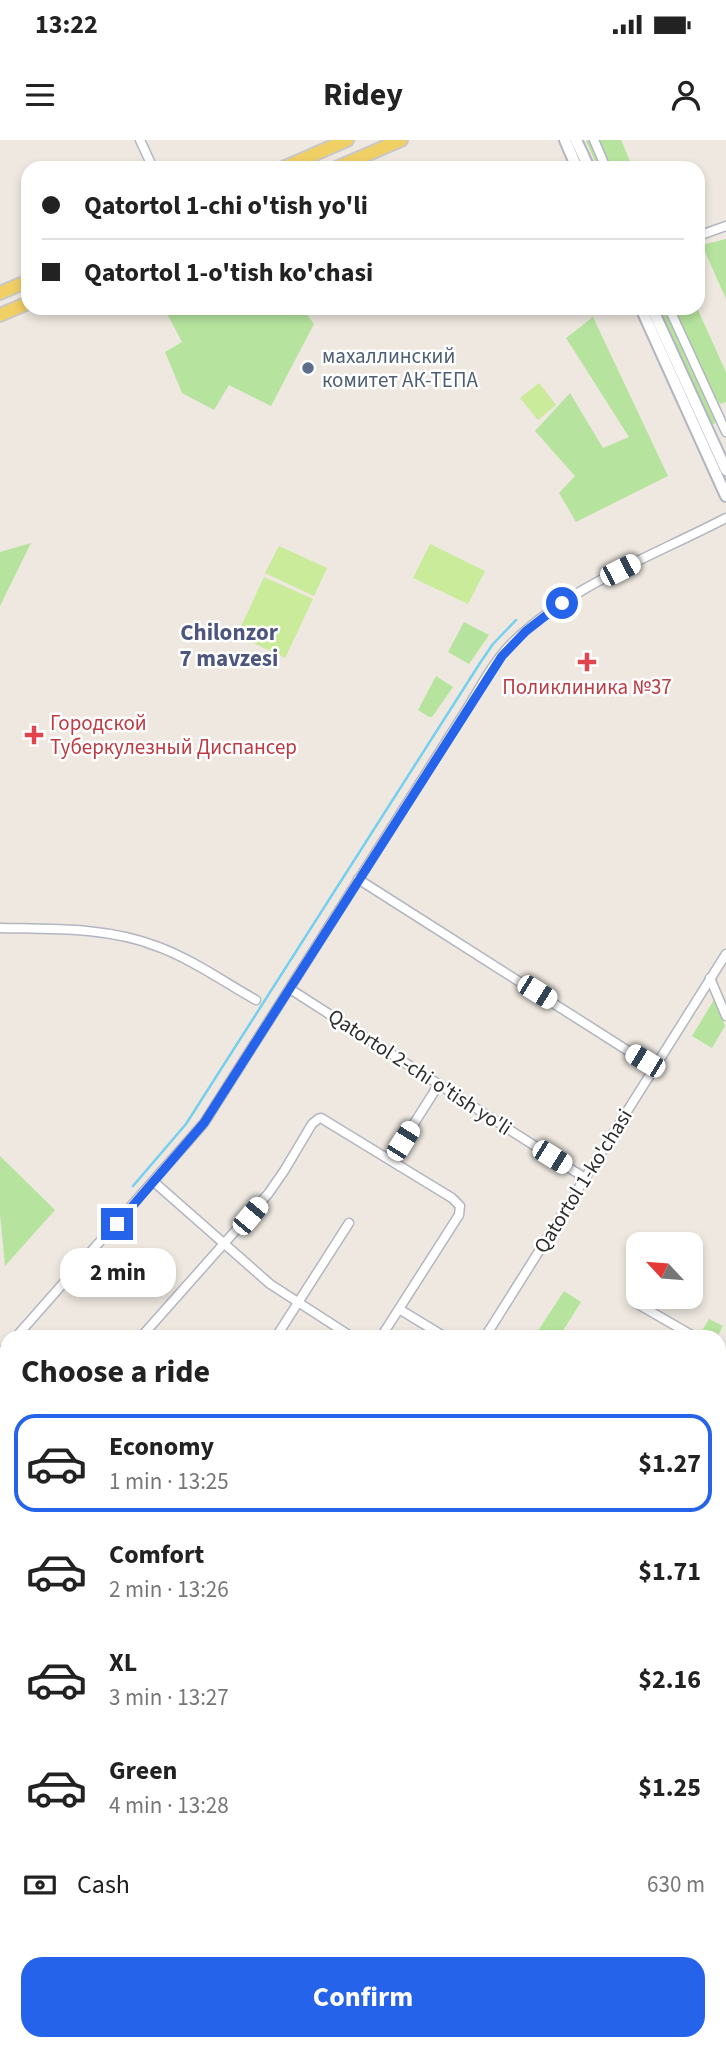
<!DOCTYPE html>
<html lang="en">
<head>
<meta charset="utf-8">
<style>
  :root { --surface:#fff; --page:#f6f6f6; --text:#222; --muted:#767676; --line:#e0e0e0; --accent:#2563eb }
  body { margin:0; font-family:"Source Sans 3",sans-serif; background:var(--page); color:var(--text); height:100vh; display:flex; flex-direction:column; font-size:26px; white-space:nowrap }
  * { box-sizing:border-box; margin:0 }
  p { font-size:23px; color:var(--muted) }
  .icon { flex:none; width:38px; height:38px; fill:none; stroke:currentColor; stroke-width:2; stroke-linecap:round; stroke-linejoin:round }
  .map { position:relative; flex:1; overflow:hidden }
  .sheet { position:absolute; left:0px; top:1190px; width:726px; height:721px; display:flex; flex-direction:column; background:var(--surface); border-radius:21px 21px 0 0; box-shadow:0 4px 10px #0003 }
  .sheet>* { flex:none }
  .hud { position:absolute; left:21px; top:21px; width:684px; height:154px; border-radius:21px; box-shadow:0 4px 10px #0003; display:grid; align-content:center; height:154px; padding:0 21px; background:var(--surface) }
  .needle { width:46px; rotate:296deg }
  .buttons { position:absolute; left:626px; top:1092px; display:grid; gap:14px }
  .buttons a { display:grid; place-items:center; width:77px; height:77px; border-radius:14px; background:var(--surface); box-shadow:0 4px 10px #0003; font-size:35px }
  .end { position:absolute; width:32px; height:32px; margin:-16px; border:9px solid #2563eb; background:#fff; box-shadow:0 0 0 4px #fff }
  .from { border-radius:50% }
  .bubble { position:absolute; height:49px; border-radius:21px; background:var(--surface); box-shadow:0 4px 10px #0003; font-size:23px; font-weight:700; line-height:49px; text-align:center }
  .car { position:absolute; width:21px; height:42px; margin:-21px -10px; border-radius:9px; box-shadow:0 0 5px 2px #0007; background:linear-gradient(#fff 24%,#345 0 40%,#fff 0 76%,#345 0 86%,#fff 0) }
  .hud b { display:flex; align-items:center; gap:24px; height:66px; font-size:26px }
  .hud b+b { border-top:2px solid var(--line) }
  .hud i { width:18px; height:18px; background:var(--text) }
  ul { padding:0; list-style:none }
  li { display:flex; align-items:center; gap:21px; height:98px; margin:0 14px 10px; padding:0 7px; border:4px solid transparent; border-radius:21px }
  li div { flex:1 }
  li b { display:block; font-size:26px }
  li em { font-style:normal; font-weight:700 }
  li.on { border-color:var(--accent) }
  li>.icon { width:63px; height:63px; stroke-width:1.5 }
  h2 { padding:0 21px; font-size:32px; line-height:84px }
  .pay { display:flex; align-items:center; gap:18px; height:77px; padding:0 21px; font-size:26px }
  .pay p { margin-inline-start:auto }
  .primary-button { display:flex; gap:14px; margin-top:auto; padding:14px 21px }
  .primary-button a { flex:1; height:80px; border-radius:21px; background:var(--accent); color:#fff; font-size:28px; font-weight:700; line-height:80px; text-align:center }
  .status { display:flex; justify-content:space-between; align-items:center; height:49px; padding:0 35px; background:var(--surface); direction:ltr }
  .status svg { height:19px; fill:currentColor }
  header { display:flex; justify-content:space-between; align-items:center; height:91px; padding:0 21px; background:var(--surface); font-size:32px; font-weight:700 }
  .map>svg:first-child { display:block }
</style>
</head>
<body>
<div class="status"><b>13:22</b><svg viewBox="0 0 49 12"><path d="M0 12V9h3v3zM5 12V6h3v6zM10 12V3h3v9zM15 12V0h3v12zM26 1h20v11H26zM47 4h2v5h-2z"/></svg></div>
<header><svg class="icon" aria-label="menu" viewBox="0 0 24 24"><path d="M4 6h16M4 12h16M4 18h16"/></svg>Ridey<svg class="icon" aria-label="person" viewBox="0 0 24 24"><circle cx="12" cy="8" r="4"/><path d="M4 21q1-7 8-7t8 7"/></svg></header>
<div class="map">
<svg width="726" height="1911" viewBox="0 0 726 1911">
  <rect width="100%" height="100%" fill="#eee8e0"/>
  <g fill="#b6e49e">
    <polygon points="589,0 621,0 633,28 598,28 586,1"/>
    <polygon points="726,99 726,159 702,105"/>
    <polygon points="164,168 241,168 243,172 252,168 302,168 314,184 271,266 229,245 214,270 182,253 165,212 182,202"/>
    <polygon points="658,168 697,168 726,232 726,262 720,264 717,259 710,262 718,281 712,285"/>
    <polygon points="593,177 668,336 576,382 559,353 575,336 535,291 570,253 603,308 629,297 566,198"/>
    <polygon points="31,403 0,466 0,412"/>
    <polygon points="464,482 489,495 469,524 448,512"/>
    <polygon points="436,536 453,547 432,577 429,577 418,570"/>
    <polygon points="715,858 725,886 712,908 692,896"/>
    <polygon points="0,1016 55,1070 5,1126 0,1074"/>
    <polygon points="564,1151 581,1162 559,1197 534,1197"/>
    <polygon points="709,1179 723,1186 717,1197 702,1191"/>
    <polygon points="726,1297 726,1326 719,1339 719,1311"/>
    <polygon points="719,1421 726,1437 726,1550 719,1552"/>
    <polygon points="719,1794 726,1821 726,1846 719,1842"/>
    <polygon points="719,1860 726,1863 726,1895 719,1911 693,1911 696,1904 719,1904"/>
  </g>
  <g fill="#c9eb9a">
    <polygon points="539,243 556,265 538,280 520,258"/>
    <polygon points="430,404 485,431 468,464 413,438"/>
    <polygon points="279,406 327,428 314,456 265,433"/>
    <polygon points="264,437 313,459 285,518 237,495"/>
  </g>
  <g fill="none" stroke-linecap="round" stroke-linejoin="round">
    <g stroke="#75cfee" stroke-width="2.5">
      <polyline points="133,1046 186,984 480,523 493,504 516,480"/>
      <polyline points="719,1548 726,1543"/>
      <polyline points="368,1911 369,1904"/>
    </g>
    <g stroke="#b3b6c0" stroke-width="11">
      <g id="street">
        <polyline points="140,0 153,28"/>
        <polyline points="594,0 606,28"/>
        <polyline points="698,96 726,86"/>
        <polyline points="669,168 726,292"/>
        <polyline points="358,739 655,928"/>
        <path d="M 0,788 C 51,789 107,787 156,806 C 190,818 224,842 256,860"/>
        <polyline points="710,838 726,876"/>
        <polyline points="290,849 585,1038"/>
        <polyline points="391,1020 439,944"/>
        <polyline points="154,1042 270,1144 352,1197"/>
        <polyline points="636,1163 695,1197"/>
        <polyline points="399,1169 445,1197"/>
        <path d="M 16,1197 L 204,983 L 465,572 C 479,550 492,524 510,505 C 570,445 653,416 726,378"/>
        <polyline points="141,1197 268,1054 284,1031 312,984 318,979 321,978 452,1058 460,1066 459,1075 381,1197"/>
        <polyline points="276,1197 349,1083"/>
        <polyline points="485,1197 726,814"/>
        <polyline points="0,1214 7,1206"/>
        <polyline points="719,1231 720,1252"/>
        <polyline points="0,1405 7,1404"/>
        <polyline points="719,1560 726,1558"/>
        <polyline points="719,1688 722,1702"/>
        <polyline points="526,1911 529,1904"/>
      </g>
    </g>
    <g stroke="#b3b6c0" stroke-width="14">
      <g id="secondary">
        <polyline points="565,0 577,28"/>
        <polyline points="576,0 589,28"/>
        <polyline points="641,168 726,356"/>
        <polyline points="652,168 726,330"/>
        <polyline points="719,1703 726,1702"/>
        <polyline points="719,1729 726,1727"/>
        <polyline points="0,1782 7,1829"/>
        <polyline points="17,1904 18,1911"/>
      </g>
    </g>
    <g stroke="#c8c8c8" stroke-width="16">
      <g id="primary">
        <polyline points="283,28 347,0"/>
        <polyline points="336,28 401,0"/>
        <polyline points="0,153 28,141"/>
        <polyline points="0,175 28,163"/>
        <polyline points="0,1631 7,1692"/>
        <polyline points="0,1881 4,1911"/>
        <polyline points="32,1904 33,1911"/>
      </g>
    </g>
    <use href="#street" stroke="#fff" stroke-width="8"/>
    <use href="#secondary" stroke="#fff" stroke-width="10"/>
    <use href="#primary" stroke="#f0cf64" stroke-width="12"/>
  </g>
  <g fill="none" stroke-linecap="round" stroke-linejoin="round">
    <polyline stroke="#2563eb" stroke-width="9" points="117,1084 204,983 502,516 526,491 562,463"/>
  </g>
  <circle fill="#5c6f8a" stroke="#fff" stroke-width="2.5" cx="308" cy="228" r="7"/>
  <g fill="#e0444e" stroke="#fff" stroke-width="2.5">
    <path d="M583.5 511.5h7v7h7v7h-7v7h-7v-7h-7v-7h7z"/>
    <path d="M30.5 584.5h7v7h7v7h-7v7h-7v-7h-7v-7h7z"/>
  </g>
  <g text-anchor="middle" stroke-width="5" stroke-linejoin="round" paint-order="stroke">
    <g font-size="21" fill="#4e5e75" stroke="#fff" text-anchor="start">
      <text x="322" y="223">махаллинский<tspan x="322" dy="24">комитет АК-ТЕПА</tspan></text>
    </g>
    <g font-size="21" fill="#be3a42" stroke="#fff">
      <text x="587" y="554">Поликлиника №37</text>
      <text x="50" y="590" text-anchor="start">Городской<tspan x="50" dy="24">Туберкулезный Диспансер</tspan></text>
    </g>
    <g font-size="21" fill="#2d2d2d" stroke="#fff">
      <text transform="translate(420 932) rotate(33)" y="7">Qatortol 2-chi o'tish yo'li</text>
      <text transform="translate(583 1041) rotate(-58)" y="7">Qatortol 1-ko'chasi</text>
    </g>
    <g font-size="23" font-weight="bold" fill="#4d567f" stroke="#fff">
      <text x="229" y="500">Chilonzor<tspan x="229" dy="26">7 mavzesi</tspan></text>
    </g>
  </g>
</svg>
<div class="buttons">
<a><svg class="needle" viewBox="-14 -14 28 28"><path d="M0-13l5 13h-10z" fill="#e53935"/><path d="M0 13l5-13h-10z" fill="#767676"/></svg></a>
</div>
<i class="end from" style="left:562px;top:463px"></i>
<i class="end" style="left:117px;top:1084px"></i>
<div class="bubble" style="left:60px;top:1108px;width:116px">2 min</div>
<i class="car" style="left:620px;top:430px;rotate:63deg"></i>
<i class="car" style="left:537px;top:852px;rotate:122deg"></i>
<i class="car" style="left:645px;top:921px;rotate:301deg"></i>
<i class="car" style="left:403px;top:1001px;rotate:32deg"></i>
<i class="car" style="left:552px;top:1017px;rotate:122deg"></i>
<i class="car" style="left:250px;top:1076px;rotate:40deg"></i>
<div class="hud">
<b><i class="from"></i>Qatortol 1-chi o'tish yo'li</b>
<b><i></i>Qatortol 1-o'tish ko'chasi</b>
</div>
<section class="sheet">
<h2>Choose a ride</h2>
<ul>
<li class="on"><svg class="icon" aria-label="car" viewBox="0 0 24 24"><path d="M5 17H2v-5l4-1 3-4h7l3 4 3 1v5h-3M9 17h6M6 11h13"/><circle cx="7" cy="17" r="2"/><circle cx="17" cy="17" r="2"/></svg><div><b>Economy</b><p>1 min · 13:25</p></div><em>$1.27</em></li>
<li><svg class="icon" aria-label="car" viewBox="0 0 24 24"><path d="M5 17H2v-5l4-1 3-4h7l3 4 3 1v5h-3M9 17h6M6 11h13"/><circle cx="7" cy="17" r="2"/><circle cx="17" cy="17" r="2"/></svg><div><b>Comfort</b><p>2 min · 13:26</p></div><em>$1.71</em></li>
<li><svg class="icon" aria-label="car" viewBox="0 0 24 24"><path d="M5 17H2v-5l4-1 3-4h7l3 4 3 1v5h-3M9 17h6M6 11h13"/><circle cx="7" cy="17" r="2"/><circle cx="17" cy="17" r="2"/></svg><div><b>XL</b><p>3 min · 13:27</p></div><em>$2.16</em></li>
<li><svg class="icon" aria-label="car" viewBox="0 0 24 24"><path d="M5 17H2v-5l4-1 3-4h7l3 4 3 1v5h-3M9 17h6M6 11h13"/><circle cx="7" cy="17" r="2"/><circle cx="17" cy="17" r="2"/></svg><div><b>Green</b><p>4 min · 13:28</p></div><em>$1.25</em></li>
</ul>
<div class="pay"><svg class="icon" aria-label="cash" viewBox="0 0 24 24"><path d="M3 7h18v10H3z"/><circle cx="12" cy="12" r="2"/></svg>Cash<p>630 m</p></div>
<div class="primary-button"><a>Confirm</a></div>
</section>
</div>
</body>
</html>
